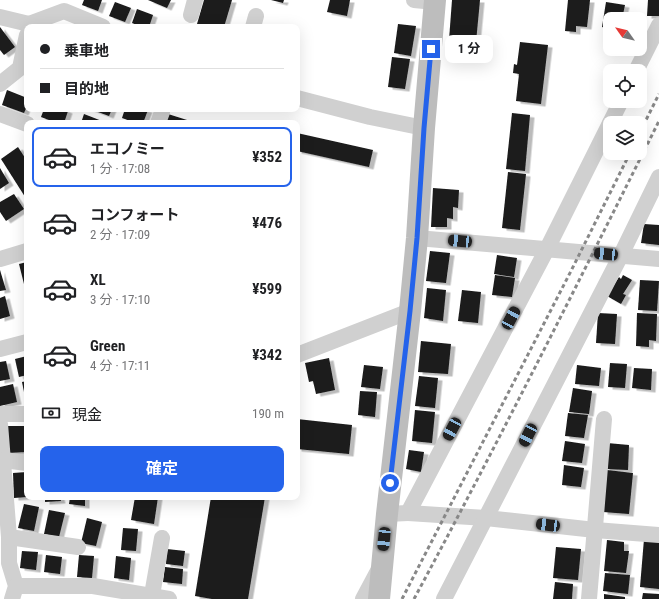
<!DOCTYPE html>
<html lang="ja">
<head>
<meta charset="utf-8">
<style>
  :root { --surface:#fff; --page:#f2f2f2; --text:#202124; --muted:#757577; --line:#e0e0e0; --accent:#2563eb }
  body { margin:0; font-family:"Roboto Condensed","Noto Sans JP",sans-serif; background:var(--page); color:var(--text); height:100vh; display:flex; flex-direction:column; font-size:15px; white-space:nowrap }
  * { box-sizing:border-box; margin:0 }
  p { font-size:13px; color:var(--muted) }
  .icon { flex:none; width:22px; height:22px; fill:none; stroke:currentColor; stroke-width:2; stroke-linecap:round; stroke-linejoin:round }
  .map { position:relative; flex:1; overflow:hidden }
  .side { position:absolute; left:24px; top:120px; width:276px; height:380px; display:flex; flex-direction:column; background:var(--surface); border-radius:8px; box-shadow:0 4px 16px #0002 }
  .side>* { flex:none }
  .guide { position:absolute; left:24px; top:24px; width:276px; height:88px; border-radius:8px; box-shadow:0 4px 16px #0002; display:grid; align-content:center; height:88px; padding:0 16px; background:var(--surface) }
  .needle { width:26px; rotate:304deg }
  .buttons { position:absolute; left:603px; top:12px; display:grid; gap:8px }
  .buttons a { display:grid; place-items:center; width:44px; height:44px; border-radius:8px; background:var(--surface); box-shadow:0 4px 16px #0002; font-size:20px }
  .end { position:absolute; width:18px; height:18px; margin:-9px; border:5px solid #2563eb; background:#fff; box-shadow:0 0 0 2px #fff }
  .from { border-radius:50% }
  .bubble { position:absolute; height:28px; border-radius:8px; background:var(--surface); box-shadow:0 4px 16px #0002; font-size:13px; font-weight:700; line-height:28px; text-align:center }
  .car { position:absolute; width:12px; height:24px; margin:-12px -6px; border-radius:5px; box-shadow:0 0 3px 1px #0007; background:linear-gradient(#222 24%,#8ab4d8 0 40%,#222 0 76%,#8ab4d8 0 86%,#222 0) }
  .guide b { display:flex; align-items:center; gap:14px; height:38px; font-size:15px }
  .guide b+b { border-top:1px solid var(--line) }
  .guide i { width:10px; height:10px; background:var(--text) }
  ul { padding:7px 0 0; list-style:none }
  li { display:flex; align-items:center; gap:12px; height:60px; margin:0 8px 6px; padding:0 8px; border:2px solid transparent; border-radius:8px }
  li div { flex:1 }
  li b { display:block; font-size:15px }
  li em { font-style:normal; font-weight:700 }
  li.current { border-color:var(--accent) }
  li>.icon { width:36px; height:36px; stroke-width:1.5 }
  .pay { display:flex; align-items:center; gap:10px; height:44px; padding:0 16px; font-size:15px }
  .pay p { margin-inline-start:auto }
  .button { display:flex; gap:8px; margin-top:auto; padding:8px 16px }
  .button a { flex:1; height:46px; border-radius:8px; background:var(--accent); color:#fff; font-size:16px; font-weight:700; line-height:46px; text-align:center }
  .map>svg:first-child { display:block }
</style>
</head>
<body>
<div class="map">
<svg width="659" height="599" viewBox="0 0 659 599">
  <defs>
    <filter id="shadow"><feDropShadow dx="4.5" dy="2.5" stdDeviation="0" flood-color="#0004"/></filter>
  </defs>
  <rect width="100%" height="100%" fill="#fff"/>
  <g fill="#1a1a1a" filter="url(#shadow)">
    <polygon points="84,0 102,0 98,11 82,5"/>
    <polygon points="148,0 171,0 167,8"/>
    <polygon points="204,0 232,0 224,27 208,27 197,24"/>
    <polygon points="271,0 284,0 283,3"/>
    <polygon points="330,0 350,0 347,16 327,12"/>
    <polygon points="452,0 480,0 476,42 449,40"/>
    <polygon points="568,0 590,0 587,27 576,26 576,32 565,31"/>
    <polygon points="648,0 659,0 659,16 647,16"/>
    <polygon points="115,2 131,8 125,22 109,16"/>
    <polygon points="606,2 625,5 622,19 610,19 610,29 602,27"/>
    <polygon points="137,9 153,15 149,27 142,27 132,23"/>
    <polygon points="398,24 416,26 411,56 394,53"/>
    <polygon points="0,27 15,47 4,55 0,50"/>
    <polygon points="520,42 548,45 541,104 516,101 519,74 513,73 514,64 517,65"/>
    <polygon points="392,57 410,59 405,89 388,87"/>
    <polygon points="7,90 27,98 27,106 24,113 2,105"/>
    <polygon points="44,109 63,109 68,111 64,123 57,123 41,117"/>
    <polygon points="90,109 112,109 109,116"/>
    <polygon points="125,109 144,109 148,110 143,123 136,123 122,118"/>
    <polygon points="512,113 530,115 525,171 506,169"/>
    <polygon points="84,114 107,123 81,123"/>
    <polygon points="168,114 187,120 186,123 165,123"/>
    <polygon points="297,133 373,150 369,167 297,151"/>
    <polygon points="18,147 27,161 27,200 1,159"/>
    <polygon points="0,168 9,183 0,189"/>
    <polygon points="508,172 526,174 520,230 502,228"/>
    <polygon points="433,188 459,190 458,208 453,207 453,219 447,218 447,227 431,227"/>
    <polygon points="14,194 24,209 6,221 0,212 0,202"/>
    <polygon points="644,224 659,225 659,245 641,243"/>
    <polygon points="430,251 450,253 446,283 426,281"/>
    <polygon points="497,255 517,258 514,277 494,274"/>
    <polygon points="27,262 27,283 24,284 19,264"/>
    <polygon points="0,270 6,290 0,291"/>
    <polygon points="495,275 515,278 512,297 492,295"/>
    <polygon points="623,275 632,280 623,294 626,295 621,304 607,296 619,277 621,279"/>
    <polygon points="640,280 659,281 657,311 638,310"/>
    <polygon points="427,288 446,290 443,321 424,318"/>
    <polygon points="462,290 481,292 478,323 458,321"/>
    <polygon points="5,296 10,316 0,319 0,298"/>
    <polygon points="598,313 617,314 615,344 596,343"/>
    <polygon points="637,313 657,314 656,341 649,340 649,347 636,346"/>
    <polygon points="421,341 451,344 448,374 418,372"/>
    <polygon points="27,356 27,375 19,377 15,359"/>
    <polygon points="329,358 335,390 316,394 313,381 309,382 305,363"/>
    <polygon points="6,361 10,379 0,381 0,362"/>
    <polygon points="610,363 627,364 625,388 608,387"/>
    <polygon points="364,365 383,367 380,389 361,387"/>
    <polygon points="577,365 601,368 599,386 575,384"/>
    <polygon points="634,368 652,369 651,390 632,388"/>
    <polygon points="419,376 438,378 435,408 415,406"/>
    <polygon points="27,381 27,402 26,402 22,382"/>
    <polygon points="13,384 17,402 0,406 0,387"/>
    <polygon points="573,388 592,391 589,414 569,412"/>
    <polygon points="360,391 377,392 375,417 358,415"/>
    <polygon points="415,410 435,412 432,443 412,441"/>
    <polygon points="568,413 588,415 584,438 565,436"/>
    <polygon points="297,419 352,425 349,454 297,449"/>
    <polygon points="6,426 27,426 27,452 7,453"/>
    <polygon points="565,441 585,444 582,463 562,461"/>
    <polygon points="607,443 629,445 628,470 605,469"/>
    <polygon points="409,450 424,452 421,472 406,469"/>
    <polygon points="564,465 584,468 581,487 562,485"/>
    <polygon points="607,470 633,473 629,514 603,512"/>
    <polygon points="27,472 27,497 14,498 13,473"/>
    <polygon points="45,497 60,497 61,501 45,502"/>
    <polygon points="70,497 85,497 85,506 69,504"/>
    <polygon points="135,497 158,497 154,524 131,520"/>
    <polygon points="211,497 265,497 248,599 212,599 195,596"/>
    <polygon points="24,504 39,507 34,531 18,528"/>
    <polygon points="49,510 65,513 59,537 44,534"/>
    <polygon points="87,518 102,522 96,546 81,543"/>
    <polygon points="123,528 138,529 136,551 121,550"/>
    <polygon points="644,539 659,540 659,589 640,587"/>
    <polygon points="607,540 624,542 624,551 629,551 626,573 604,571"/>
    <polygon points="556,547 581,549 578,580 553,578"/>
    <polygon points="167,549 185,551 183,566 166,564"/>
    <polygon points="22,551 38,552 36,570 20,568"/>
    <polygon points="46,555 62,557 60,574 44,572"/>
    <polygon points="79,555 94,556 92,578 77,577"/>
    <polygon points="116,556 131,558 129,580 114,578"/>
    <polygon points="165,567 183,569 182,584 163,582"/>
    <polygon points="605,573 630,575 628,594 603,591"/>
    <polygon points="555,582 573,584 572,599 553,599"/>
    <polygon points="643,593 659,594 659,599 642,599"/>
    <polygon points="604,594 625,597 625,599 604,599"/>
  </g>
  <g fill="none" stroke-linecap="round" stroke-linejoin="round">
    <g stroke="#d0d0d0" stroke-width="16">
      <polyline points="414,0 435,2"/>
      <polyline points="191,15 195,0"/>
      <polyline points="0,17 29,24"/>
      <polyline points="29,27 29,24 64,11 103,27"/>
      <polyline points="253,27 256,16"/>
      <polyline points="636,71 659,25"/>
      <polyline points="0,84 20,68 27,35"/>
      <polyline points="297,98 370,117 424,128"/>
      <polyline points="0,114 27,124"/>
      <polyline points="158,123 162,112"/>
      <polyline points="610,123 621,101"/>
      <polyline points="417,238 659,259"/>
      <polyline points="0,259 27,251"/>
      <polyline points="0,349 27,342"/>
      <polyline points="297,355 410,311"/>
      <polyline points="0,414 27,414"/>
      <polyline points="0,424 9,537 9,563 16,586 12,599"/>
      <polyline points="3,460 27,463"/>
      <polyline points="408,513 486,518 595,530 659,535"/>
      <polyline points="387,514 408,513 547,249 610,123"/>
      <polyline points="9,537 78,547"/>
      <polyline points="16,586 93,586 169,599"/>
      <polyline points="152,595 162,538"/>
      <polyline points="363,599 379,569"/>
      <polyline points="444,599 621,255 659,177"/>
      <polyline points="589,599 604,419"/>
    </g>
    <polyline stroke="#bdbdbd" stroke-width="22" points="379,599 387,514 410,311 417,238 424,128 435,0"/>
    <g stroke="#888" stroke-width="3" stroke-dasharray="4 3" stroke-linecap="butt">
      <polyline points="640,132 659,94"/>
      <polyline points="402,599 571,271 630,153"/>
      <path d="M 414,599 C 499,441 579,281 659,121"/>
    </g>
  </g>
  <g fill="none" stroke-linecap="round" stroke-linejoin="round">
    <polyline stroke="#2563eb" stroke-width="5" points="390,483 410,311 417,238 424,128 431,49"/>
  </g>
</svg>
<div class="buttons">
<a><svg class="needle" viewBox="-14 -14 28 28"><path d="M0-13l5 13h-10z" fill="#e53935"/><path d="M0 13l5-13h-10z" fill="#757577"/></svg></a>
<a><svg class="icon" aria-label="locate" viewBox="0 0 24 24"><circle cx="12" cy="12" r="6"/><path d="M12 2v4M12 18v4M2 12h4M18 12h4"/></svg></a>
<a><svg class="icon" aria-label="layers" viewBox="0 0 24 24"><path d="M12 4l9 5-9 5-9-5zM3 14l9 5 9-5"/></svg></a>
</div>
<i class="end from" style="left:390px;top:483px"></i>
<i class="end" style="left:431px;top:49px"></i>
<div class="bubble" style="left:445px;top:35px;width:48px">1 分</div>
<i class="car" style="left:460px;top:241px;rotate:275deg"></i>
<i class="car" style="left:606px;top:254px;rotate:275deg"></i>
<i class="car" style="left:511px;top:318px;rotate:28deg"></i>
<i class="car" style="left:452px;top:429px;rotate:208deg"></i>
<i class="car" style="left:528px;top:435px;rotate:207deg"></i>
<i class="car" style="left:548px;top:525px;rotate:277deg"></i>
<i class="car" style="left:384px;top:539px;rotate:186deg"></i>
<div class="guide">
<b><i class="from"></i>乗車地</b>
<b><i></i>目的地</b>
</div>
<section class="side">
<ul>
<li class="current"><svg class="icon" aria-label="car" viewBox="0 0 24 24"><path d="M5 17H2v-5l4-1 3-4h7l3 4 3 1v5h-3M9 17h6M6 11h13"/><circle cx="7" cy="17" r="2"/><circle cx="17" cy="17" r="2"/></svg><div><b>エコノミー</b><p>1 分 · 17:08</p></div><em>¥352</em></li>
<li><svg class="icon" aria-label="car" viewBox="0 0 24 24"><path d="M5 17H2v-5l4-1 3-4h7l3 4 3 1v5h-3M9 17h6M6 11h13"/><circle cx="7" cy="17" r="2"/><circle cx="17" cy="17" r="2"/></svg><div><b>コンフォート</b><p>2 分 · 17:09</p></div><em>¥476</em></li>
<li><svg class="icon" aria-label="car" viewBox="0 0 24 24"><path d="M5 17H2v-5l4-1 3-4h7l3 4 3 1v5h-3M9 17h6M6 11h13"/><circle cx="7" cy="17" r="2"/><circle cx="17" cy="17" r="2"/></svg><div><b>XL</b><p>3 分 · 17:10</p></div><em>¥599</em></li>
<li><svg class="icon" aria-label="car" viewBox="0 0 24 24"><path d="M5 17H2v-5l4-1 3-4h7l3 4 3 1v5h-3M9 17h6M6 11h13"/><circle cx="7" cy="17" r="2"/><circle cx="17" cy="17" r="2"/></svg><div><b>Green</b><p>4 分 · 17:11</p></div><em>¥342</em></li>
</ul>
<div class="pay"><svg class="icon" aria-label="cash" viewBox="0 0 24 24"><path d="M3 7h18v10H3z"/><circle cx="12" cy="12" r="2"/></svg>現金<p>190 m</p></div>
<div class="button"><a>確定</a></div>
</section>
</div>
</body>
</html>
